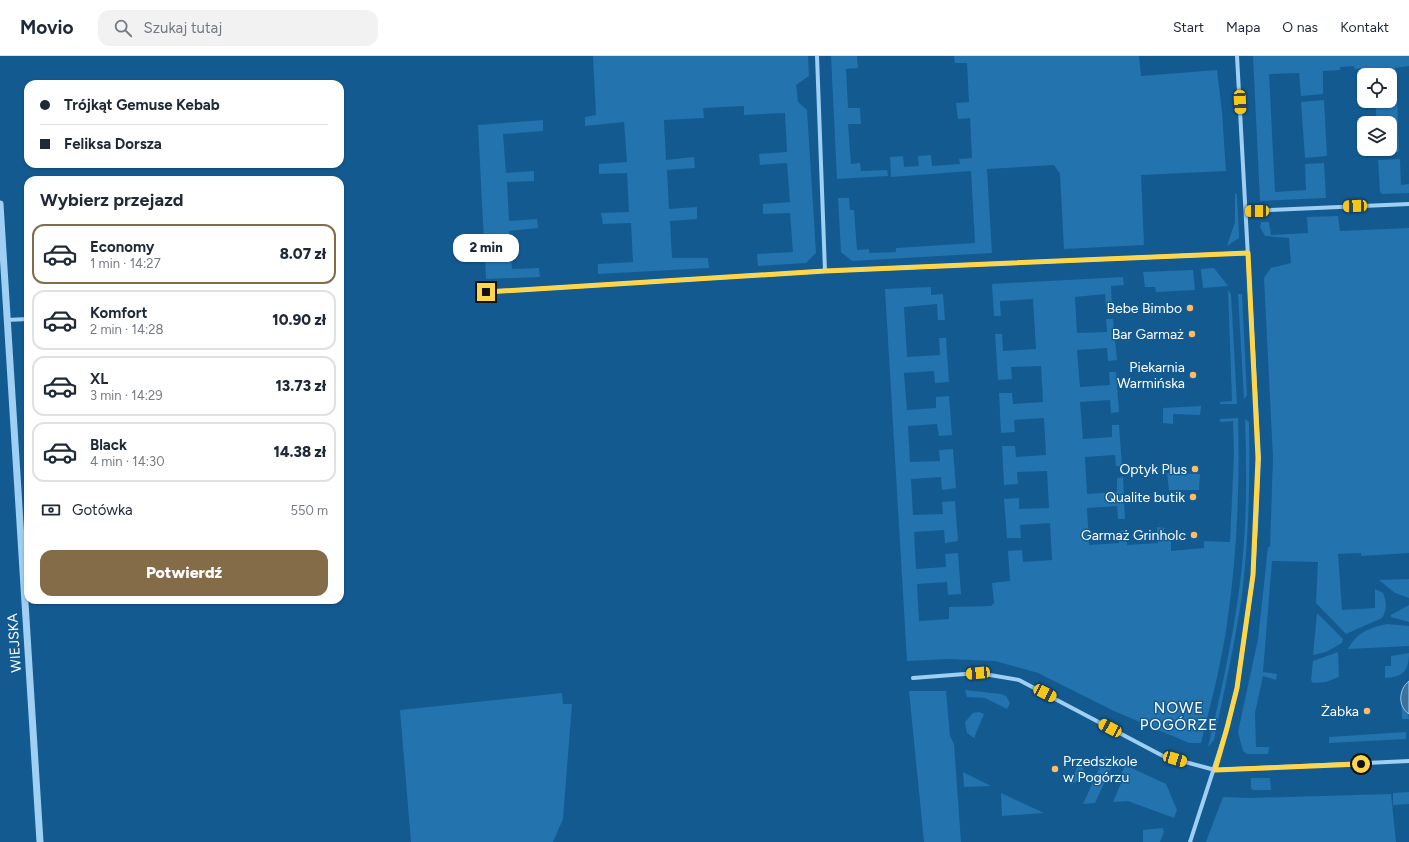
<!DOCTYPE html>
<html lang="pl">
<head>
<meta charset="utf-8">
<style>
  :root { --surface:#fff; --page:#f2f2f3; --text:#1f2937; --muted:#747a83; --line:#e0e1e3; --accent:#846c49 }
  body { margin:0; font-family:Figtree,sans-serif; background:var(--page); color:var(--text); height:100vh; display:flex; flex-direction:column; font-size:15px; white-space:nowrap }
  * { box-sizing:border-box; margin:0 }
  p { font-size:13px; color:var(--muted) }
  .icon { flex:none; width:22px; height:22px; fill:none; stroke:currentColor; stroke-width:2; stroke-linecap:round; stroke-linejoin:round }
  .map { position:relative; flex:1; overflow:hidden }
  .sheet { position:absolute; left:24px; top:120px; width:320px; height:428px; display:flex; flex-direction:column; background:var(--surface); border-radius:12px; box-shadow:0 1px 3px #0004 }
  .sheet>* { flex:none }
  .banner { position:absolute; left:24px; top:24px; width:320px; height:88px; border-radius:12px; box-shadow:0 1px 3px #0004; display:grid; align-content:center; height:88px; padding:0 16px; background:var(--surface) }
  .fabs { position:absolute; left:1357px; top:12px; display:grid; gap:8px }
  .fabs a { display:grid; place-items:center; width:40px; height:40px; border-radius:8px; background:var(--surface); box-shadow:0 1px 3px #0004; font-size:20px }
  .end { position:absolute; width:18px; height:18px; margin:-9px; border:5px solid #ffd54a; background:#111; box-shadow:0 0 0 2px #111 }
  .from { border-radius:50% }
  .bubble { position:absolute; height:28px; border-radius:12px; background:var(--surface); box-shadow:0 1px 3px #0004; font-size:13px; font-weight:800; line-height:28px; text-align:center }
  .car { position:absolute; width:12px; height:24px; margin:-12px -6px; border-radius:5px; box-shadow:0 0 3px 1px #0007; background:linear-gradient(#f5c518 24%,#345 0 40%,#f5c518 0 76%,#345 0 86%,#f5c518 0) }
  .banner b { display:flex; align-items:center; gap:14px; height:38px; font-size:15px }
  .banner b+b { border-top:1px solid var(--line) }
  .banner i { width:10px; height:10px; background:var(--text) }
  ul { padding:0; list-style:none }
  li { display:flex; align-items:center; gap:12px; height:60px; margin:0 8px 6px; padding:0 8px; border:2px solid var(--line); border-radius:12px }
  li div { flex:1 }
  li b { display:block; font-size:15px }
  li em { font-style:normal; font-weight:800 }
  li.current { border-color:var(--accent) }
  li>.icon { width:36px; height:36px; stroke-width:1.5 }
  h2 { padding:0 16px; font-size:18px; line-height:48px }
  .pay { display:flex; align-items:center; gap:10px; height:44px; padding:0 16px; font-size:15px }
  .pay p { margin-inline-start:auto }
  .cta { display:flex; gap:8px; margin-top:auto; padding:8px 16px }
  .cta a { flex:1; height:46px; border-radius:12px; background:var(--accent); color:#fff; font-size:16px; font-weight:800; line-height:46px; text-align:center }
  header { display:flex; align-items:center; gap:24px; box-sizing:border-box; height:56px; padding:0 20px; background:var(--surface); border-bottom:1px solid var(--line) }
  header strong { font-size:19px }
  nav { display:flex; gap:22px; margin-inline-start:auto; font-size:14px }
  .search { width:280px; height:36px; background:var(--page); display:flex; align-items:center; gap:10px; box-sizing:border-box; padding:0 14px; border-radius:12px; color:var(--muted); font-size:15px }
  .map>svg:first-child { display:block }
</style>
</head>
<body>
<header>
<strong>Movio</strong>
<div class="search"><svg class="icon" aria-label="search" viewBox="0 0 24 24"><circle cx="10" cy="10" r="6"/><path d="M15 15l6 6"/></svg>Szukaj tutaj</div>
<nav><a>Start</a><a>Mapa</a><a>O nas</a><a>Kontakt</a></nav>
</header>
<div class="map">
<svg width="1409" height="786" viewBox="0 0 1409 786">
  <rect width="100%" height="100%" fill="#135a91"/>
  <g fill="#2273ae">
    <polygon points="593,0 808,0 809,20 796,29 798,46 807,54 816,197 806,207 758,210 757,198 793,196 790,157 763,158 763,148 790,146 787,107 760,109 759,98 787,96 785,57 744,59 744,50 703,52 704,62 664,64 666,104 694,101 695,112 667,114 669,153 697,151 697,163 670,165 672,202 708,202 709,212 598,218 598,208 633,206 631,167 603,168 601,157 629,156 627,117 599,118 599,108 627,106 624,66 585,70 585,61 596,59"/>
    <polygon points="831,0 857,0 858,12 846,13 848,52 860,52 861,68 848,68 851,108 860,107 861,115 887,114 888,120 837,123"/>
    <polygon points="954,0 1139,0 1141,20 1217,14 1222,56 1226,115 1141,119 1144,189 1064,193 1060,118 1054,109 987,113 992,197 852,205 841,196 838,142 849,142 850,154 854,154 857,194 869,193 869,197 896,196 896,192 975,187 971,115 891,121 890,101 903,100 904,111 919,110 918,100 931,99 932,110 960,108 959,103 972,102 970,62 958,63 956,47 969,46 967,7 955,7"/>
    <polygon points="1253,0 1409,0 1409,10 1395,12 1396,34 1390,35 1390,19 1373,19 1372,12 1355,13 1354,10 1340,11 1340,14 1323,15 1323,38 1301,40 1299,17 1269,18 1275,136 1306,134 1305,108 1324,107 1326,142 1260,145"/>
    <polygon points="1397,39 1399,96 1378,98 1378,93 1390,93 1390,67 1377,67 1375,45 1390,45 1390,40"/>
    <polygon points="1324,44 1327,100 1305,102 1301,46"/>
    <polygon points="543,64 543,75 503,78 506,117 534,115 534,125 507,126 509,165 537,163 538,172 509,175 512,213 539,212 540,221 486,223 478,69"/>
    <polygon points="1400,103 1401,129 1409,128 1409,137 1382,138 1380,136 1378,104"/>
    <polygon points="1235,137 1237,139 1239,177 1239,182 1227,190 1235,166"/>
    <path d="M 1338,160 L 1340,175 L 1409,172 L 1409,497 L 1361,500 L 1361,497 L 1338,498 L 1342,554 L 1375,552 L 1375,533 L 1383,537 C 1387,546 1387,554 1382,562 L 1346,578 L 1316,547 L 1318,506 L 1272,505 L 1263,616 L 1277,618 L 1276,624 L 1263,620 L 1255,657 L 1256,691 L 1269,691 L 1268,698 L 1247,698 L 1243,695 L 1238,676 L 1258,583 L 1268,491 L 1270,491 L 1273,402 L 1264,222 L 1271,212 L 1291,207 L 1289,182 L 1265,180 L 1260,171 L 1261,166 L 1269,166 L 1271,179 L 1308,177 L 1307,161 Z"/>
    <polygon points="1214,212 1228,230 1203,232 1201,213"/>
    <polygon points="1193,214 1195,234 1156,236 1155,231 1145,231 1143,216"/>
    <path d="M 1123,221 L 1124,229 L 1111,230 L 1112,250 L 1106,251 L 1105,238 L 1075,241 L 1077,277 L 1107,276 L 1106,263 L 1113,263 L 1117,304 L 1108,305 L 1107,292 L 1077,294 L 1080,331 L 1110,329 L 1109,316 L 1116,316 L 1119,356 L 1111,357 L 1110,344 L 1080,346 L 1083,383 L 1112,381 L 1112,369 L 1119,369 L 1122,410 L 1116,410 L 1115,399 L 1085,401 L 1087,438 L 1117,436 L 1117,422 L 1123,421 L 1125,463 L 1118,463 L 1117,450 L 1087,452 L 1089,489 L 1119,487 L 1119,475 L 1126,474 L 1127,489 L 1158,487 L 1157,471 L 1164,472 L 1164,484 L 1171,484 L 1171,495 L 1204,492 L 1204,485 L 1230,486 L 1234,397 L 1233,365 L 1220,366 L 1220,363 L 1238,362 C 1240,431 1237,500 1227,568 C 1221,608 1211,648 1201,687 L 1189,687 L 1114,655 L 1038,617 L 995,605 L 949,603 L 907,605 L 885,233 L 931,231 L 931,239 L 943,238 L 945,264 L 938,264 L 937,248 L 904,251 L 907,301 L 940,299 L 939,282 L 946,282 L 949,326 L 935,327 L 934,315 L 904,317 L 907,354 L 936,352 L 936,341 L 949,340 L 952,379 L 939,380 L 937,368 L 908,370 L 910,406 L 940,405 L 939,394 L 953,393 L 956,432 L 942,434 L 941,421 L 911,423 L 913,459 L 943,458 L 942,446 L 955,445 L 958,485 L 945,487 L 944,474 L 914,476 L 916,513 L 946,511 L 945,498 L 958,497 L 961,538 L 948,539 L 947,526 L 917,528 L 919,565 L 949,563 L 949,551 L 991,550 L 994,547 L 992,527 L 1010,525 L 1008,495 L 1022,494 L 1023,506 L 1052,504 L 1050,467 L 1020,469 L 1021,482 L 1007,482 L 1004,443 L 1019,442 L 1019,453 L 1049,452 L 1047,415 L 1017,416 L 1018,428 L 1004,429 L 1002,390 L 1015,390 L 1016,401 L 1046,399 L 1044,362 L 1014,364 L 1015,376 L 1001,377 L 999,337 L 1012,337 L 1013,348 L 1043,346 L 1041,310 L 1011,311 L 1012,323 L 998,324 L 995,278 L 1002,278 L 1003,295 L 1036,293 L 1033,243 L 1000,245 L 1001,260 L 994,260 L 992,228 Z"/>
    <polygon points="1228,234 1231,238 1237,348 1220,348 1220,346 1232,345"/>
    <polygon points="1238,238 1242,238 1247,339 1244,343"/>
    <polygon points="1201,350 1200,359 1173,358 1173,368 1163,367 1163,352"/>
    <path d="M 1245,363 L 1249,366 C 1250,424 1249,481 1242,539 C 1235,588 1224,636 1214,684 L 1208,691 C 1221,637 1233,582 1240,527 C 1247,473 1247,418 1245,363 Z"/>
    <polygon points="1167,417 1200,418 1199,434 1169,434"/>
    <polygon points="1409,523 1409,542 1395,537 1379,524"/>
    <polygon points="1409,549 1409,566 1391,561 1391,559"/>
    <polygon points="1317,557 1343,583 1342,587 1326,596 1313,599"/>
    <path d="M 1387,568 L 1409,570 L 1409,590 L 1348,593 C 1357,576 1369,572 1387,568 Z"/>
    <polygon points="1338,596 1339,621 1326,626 1313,627 1311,624 1313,605"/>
    <path d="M 1409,597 C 1409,615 1403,621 1385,622 L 1385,610 L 1391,610 L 1391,600 Z"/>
    <polygon points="965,634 1001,638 1006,640 1010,647 1007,653 985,642 967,641"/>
    <polygon points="909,635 946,635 950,680 954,688 961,786 924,786"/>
    <polygon points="562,637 563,648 572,648 563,763 553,786 411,786 400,654"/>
    <path d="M 1401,641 C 1402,649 1409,656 1409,663 L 1402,663 Z"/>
    <polygon points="979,656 984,658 974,682 967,677 965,666 973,657"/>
    <polygon points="1406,676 1406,683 1329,687 1329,681"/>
    <polygon points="1105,700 1115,704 1095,747 1083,748"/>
    <path d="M 1081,704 C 1087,712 1081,726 1071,728 L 1070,727 Z"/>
    <polygon points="1125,709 1166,728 1177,754 1174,762 1128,745 1113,746 1125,718 1122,717"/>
    <polygon points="963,716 991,730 964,731"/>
    <polygon points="1251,722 1270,722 1271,734 1253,734 1251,732"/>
    <polygon points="1409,736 1409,748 1393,749 1393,737"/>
    <polygon points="1001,737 1044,757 1002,760"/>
    <polygon points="1391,738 1396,786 1206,786 1223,741 1249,742"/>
    <polygon points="1163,772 1164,776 1160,786 1143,786 1143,774"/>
  </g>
  <path fill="#3f729a" stroke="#91ccf5" d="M 1409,625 L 1409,658 C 1397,650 1399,633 1409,625 Z"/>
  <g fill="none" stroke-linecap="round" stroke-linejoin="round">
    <g stroke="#9fcff2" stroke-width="4">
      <polyline points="817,0 825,215"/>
      <polyline points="1246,155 1409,148"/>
      <polyline points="486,236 825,215 1248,197"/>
      <polyline points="7,264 28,263"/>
      <polyline points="913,622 978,617 1019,624 1163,700 1215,714 1409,705"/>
      <polyline points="1190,786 1227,672 1237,632 1253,519 1256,469 1259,402 1237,0"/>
    </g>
    <polyline stroke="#9fcff2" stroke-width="7" points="0,148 40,786"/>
  </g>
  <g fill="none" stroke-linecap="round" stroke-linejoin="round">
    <polyline stroke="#ffd54a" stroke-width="5" points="486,236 825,215 1248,197 1258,402 1253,519 1237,632 1227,672 1215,714 1361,708"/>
  </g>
  <g fill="#ffbd5f" stroke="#135a91" stroke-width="1.5">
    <circle cx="1190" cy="252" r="4"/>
    <circle cx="1192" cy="278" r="4"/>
    <circle cx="1193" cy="319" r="4"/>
    <circle cx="1195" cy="413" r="4"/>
    <circle cx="1193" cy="441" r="4"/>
    <circle cx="1194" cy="479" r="4"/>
    <circle cx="1367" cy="655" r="4"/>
    <circle cx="1055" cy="713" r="4"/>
  </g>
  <g text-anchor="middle" stroke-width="3" stroke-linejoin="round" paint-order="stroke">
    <g font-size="14" fill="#fff" stroke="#135a91" text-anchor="end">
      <text x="1182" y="257">Bebe Bimbo</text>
      <text x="1184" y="283">Bar Garmaż</text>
      <text x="1185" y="316">Piekarnia<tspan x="1185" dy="16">Warmińska</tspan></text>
      <text x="1187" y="418">Optyk Plus</text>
      <text x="1185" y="446">Qualite butik</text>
      <text x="1186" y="484">Garmaż Grinholc</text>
      <text x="1359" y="660">Żabka</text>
      <text x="1063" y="710" text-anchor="start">Przedszkole<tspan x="1063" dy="16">w Pogórzu</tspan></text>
    </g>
    <g font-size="14" fill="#fff" stroke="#135a91">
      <text transform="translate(14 587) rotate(-94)" y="5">WIEJSKA</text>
    </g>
    <g font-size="15" letter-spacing="1" fill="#fff" stroke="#135a91">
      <text x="1179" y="657">NOWE<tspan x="1179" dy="17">POGÓRZE</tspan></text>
    </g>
  </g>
</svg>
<div class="fabs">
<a><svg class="icon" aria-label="locate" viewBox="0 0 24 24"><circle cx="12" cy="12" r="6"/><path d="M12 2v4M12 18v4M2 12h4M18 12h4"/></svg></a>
<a><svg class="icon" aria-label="layers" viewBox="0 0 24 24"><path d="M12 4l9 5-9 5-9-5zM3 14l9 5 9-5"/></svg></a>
</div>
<i class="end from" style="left:1361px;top:708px"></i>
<i class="end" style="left:486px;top:236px"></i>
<div class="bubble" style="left:453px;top:178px;width:66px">2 min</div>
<i class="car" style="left:1240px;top:46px;rotate:177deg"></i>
<i class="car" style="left:1355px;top:150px;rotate:268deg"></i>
<i class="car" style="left:1257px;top:155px;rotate:269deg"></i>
<i class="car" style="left:978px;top:617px;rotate:265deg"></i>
<i class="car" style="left:1045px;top:637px;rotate:117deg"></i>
<i class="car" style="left:1110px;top:672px;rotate:298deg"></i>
<i class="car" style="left:1175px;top:703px;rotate:106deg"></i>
<div class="banner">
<b><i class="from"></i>Trójkąt Gemuse Kebab</b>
<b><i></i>Feliksa Dorsza</b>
</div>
<section class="sheet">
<h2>Wybierz przejazd</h2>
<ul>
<li class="current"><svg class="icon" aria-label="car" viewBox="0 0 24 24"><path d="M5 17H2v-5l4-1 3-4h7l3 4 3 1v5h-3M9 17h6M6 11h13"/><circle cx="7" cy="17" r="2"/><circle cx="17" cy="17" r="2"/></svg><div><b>Economy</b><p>1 min · 14:27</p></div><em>8.07 zł</em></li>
<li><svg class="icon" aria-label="car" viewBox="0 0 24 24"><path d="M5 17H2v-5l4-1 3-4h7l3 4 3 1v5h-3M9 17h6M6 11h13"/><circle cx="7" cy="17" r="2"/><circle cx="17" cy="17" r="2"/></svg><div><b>Komfort</b><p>2 min · 14:28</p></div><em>10.90 zł</em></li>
<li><svg class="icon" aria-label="car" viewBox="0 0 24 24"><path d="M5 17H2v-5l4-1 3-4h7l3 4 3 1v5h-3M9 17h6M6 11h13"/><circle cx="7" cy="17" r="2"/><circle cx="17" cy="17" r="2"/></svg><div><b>XL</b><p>3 min · 14:29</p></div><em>13.73 zł</em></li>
<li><svg class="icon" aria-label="car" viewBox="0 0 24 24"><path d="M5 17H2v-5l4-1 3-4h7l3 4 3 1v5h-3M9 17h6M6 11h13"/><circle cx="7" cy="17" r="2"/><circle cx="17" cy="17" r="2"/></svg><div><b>Black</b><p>4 min · 14:30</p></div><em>14.38 zł</em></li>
</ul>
<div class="pay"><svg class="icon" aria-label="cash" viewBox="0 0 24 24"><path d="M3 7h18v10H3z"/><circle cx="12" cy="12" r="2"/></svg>Gotówka<p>550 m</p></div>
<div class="cta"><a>Potwierdź</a></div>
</section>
</div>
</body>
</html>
